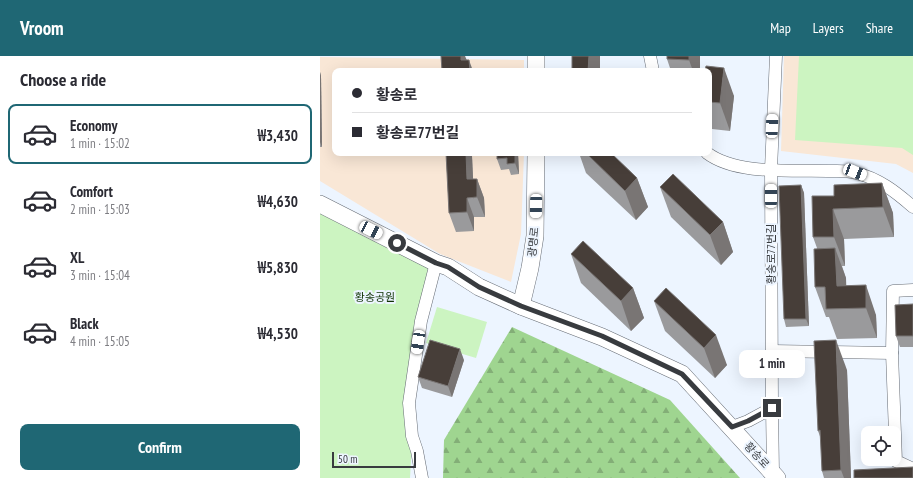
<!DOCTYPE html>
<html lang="en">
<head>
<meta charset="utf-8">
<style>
  :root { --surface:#fff; --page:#f2f2f3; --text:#2b2b33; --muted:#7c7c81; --line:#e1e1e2; --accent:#1f6774 }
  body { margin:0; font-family:"PT Sans Narrow","Noto Sans KR",sans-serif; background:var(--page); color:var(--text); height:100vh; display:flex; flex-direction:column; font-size:15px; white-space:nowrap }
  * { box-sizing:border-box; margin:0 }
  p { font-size:13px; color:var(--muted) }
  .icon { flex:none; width:22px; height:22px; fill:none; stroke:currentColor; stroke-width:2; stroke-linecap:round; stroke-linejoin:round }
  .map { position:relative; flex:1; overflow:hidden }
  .drawer { display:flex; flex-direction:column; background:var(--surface); width:320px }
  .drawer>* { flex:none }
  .hud { position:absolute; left:12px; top:12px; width:380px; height:88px; border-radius:8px; box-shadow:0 4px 16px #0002; display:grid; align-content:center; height:88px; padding:0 20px; background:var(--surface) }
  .fabs { position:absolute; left:541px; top:370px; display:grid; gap:8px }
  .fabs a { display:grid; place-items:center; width:40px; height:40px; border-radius:8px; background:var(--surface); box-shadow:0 4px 16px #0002; font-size:20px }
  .scale { position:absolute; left:12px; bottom:10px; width:84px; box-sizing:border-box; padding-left:4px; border:2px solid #383b3f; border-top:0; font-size:11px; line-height:14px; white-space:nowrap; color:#383b3f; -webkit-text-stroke:3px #edf5ff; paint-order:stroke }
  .end { position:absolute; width:18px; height:18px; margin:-9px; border:5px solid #383b3f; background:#fff; box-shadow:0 0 0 2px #fff }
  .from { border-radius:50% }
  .bubble { position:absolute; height:28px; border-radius:8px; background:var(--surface); box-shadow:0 4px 16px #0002; font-size:13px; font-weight:600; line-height:28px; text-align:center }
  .car { position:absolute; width:12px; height:24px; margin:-12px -6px; border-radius:5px; box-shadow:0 0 3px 1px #0007; background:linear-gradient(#fff 24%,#345 0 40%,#fff 0 76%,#345 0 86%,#fff 0) }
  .hud b { display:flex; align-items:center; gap:14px; height:38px; font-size:15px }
  .hud b+b { border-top:1px solid var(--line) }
  .hud i { width:10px; height:10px; background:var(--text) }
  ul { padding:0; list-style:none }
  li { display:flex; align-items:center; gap:12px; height:60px; margin:0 8px 6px; padding:0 12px; border:2px solid transparent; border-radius:8px }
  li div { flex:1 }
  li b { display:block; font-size:15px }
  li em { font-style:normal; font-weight:600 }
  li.active { border-color:var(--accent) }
  li>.icon { width:36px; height:36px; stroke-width:1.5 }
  h2 { padding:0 20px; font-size:18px; line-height:48px }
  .cta { display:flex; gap:8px; margin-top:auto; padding:8px 20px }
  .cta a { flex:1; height:46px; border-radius:8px; background:var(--accent); color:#fff; font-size:16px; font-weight:600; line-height:46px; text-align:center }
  header { display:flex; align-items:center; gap:24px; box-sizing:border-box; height:56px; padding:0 20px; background:var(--accent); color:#fff }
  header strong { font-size:19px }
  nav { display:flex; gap:22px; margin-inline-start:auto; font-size:14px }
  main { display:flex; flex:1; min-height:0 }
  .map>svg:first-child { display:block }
</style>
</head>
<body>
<header>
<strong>Vroom</strong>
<nav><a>Map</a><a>Layers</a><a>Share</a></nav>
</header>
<main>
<section class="drawer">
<h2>Choose a ride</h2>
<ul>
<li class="active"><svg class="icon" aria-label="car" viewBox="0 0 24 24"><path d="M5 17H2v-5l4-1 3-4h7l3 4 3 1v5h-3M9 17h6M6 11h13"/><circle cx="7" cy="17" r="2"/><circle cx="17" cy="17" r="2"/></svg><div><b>Economy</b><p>1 min · 15:02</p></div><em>₩3,430</em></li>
<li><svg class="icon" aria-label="car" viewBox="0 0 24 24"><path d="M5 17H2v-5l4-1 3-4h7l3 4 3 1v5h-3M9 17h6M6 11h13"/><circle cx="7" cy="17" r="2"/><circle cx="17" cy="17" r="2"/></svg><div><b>Comfort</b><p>2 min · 15:03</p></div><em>₩4,630</em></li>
<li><svg class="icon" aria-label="car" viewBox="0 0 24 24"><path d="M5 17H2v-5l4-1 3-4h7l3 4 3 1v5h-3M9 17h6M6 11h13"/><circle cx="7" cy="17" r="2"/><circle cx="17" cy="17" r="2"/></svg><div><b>XL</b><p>3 min · 15:04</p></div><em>₩5,830</em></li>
<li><svg class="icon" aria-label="car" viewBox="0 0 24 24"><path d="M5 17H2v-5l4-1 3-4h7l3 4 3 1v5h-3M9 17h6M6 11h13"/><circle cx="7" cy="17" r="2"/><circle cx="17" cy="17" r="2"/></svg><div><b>Black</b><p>4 min · 15:05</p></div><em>₩4,530</em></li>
</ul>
<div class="cta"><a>Confirm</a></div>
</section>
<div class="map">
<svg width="593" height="422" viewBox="0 0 593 422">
  <defs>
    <pattern id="forest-firs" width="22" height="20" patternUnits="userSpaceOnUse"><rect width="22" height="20" fill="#9fd590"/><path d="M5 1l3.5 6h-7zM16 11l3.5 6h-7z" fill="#83ae77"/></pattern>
  </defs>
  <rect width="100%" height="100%" fill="#edf5ff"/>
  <g fill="#f9e7d6">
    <polygon points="464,0 593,0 593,117 576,108 461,95"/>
    <polygon points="0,1 204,4 204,15 15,15 15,97 204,97 201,178 191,226 120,198 0,125"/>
  </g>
  <polygon fill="url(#forest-firs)" points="192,271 350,344 420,422 123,422 124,384"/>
  <g fill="#ccf4c1">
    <polygon points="479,0 593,0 593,99 582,92 475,84"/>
    <polygon points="0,157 116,207 95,336 90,422 0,422"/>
    <polygon points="117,251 167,266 156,302 106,287"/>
  </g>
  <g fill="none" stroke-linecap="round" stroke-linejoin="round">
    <g stroke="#666c75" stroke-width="13">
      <g id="street">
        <polyline points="330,0 333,15"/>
        <path d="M 387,97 C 416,119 472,114 508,115 C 517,115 527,114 536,117 C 558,122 576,136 593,151"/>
        <polyline points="593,234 573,235 572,297 576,405 593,413"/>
        <polyline points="452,295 572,297"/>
        <polyline points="452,352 453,417"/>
        <polyline points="412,371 428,365 452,352 451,113 456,0"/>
        <polyline points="102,422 97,395 92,380 89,347 101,265 116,207"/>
      </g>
    </g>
    <g stroke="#666c75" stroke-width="18">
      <g id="secondary">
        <polyline points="216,0 216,15"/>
        <polyline points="0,148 116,207 128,211 159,231 201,250 282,281 362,318 457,422"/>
        <polyline points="201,250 210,212 215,180 216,97"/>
      </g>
    </g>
    <use href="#street" stroke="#fff" stroke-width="12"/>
    <use href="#secondary" stroke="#fff" stroke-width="17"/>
  </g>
  <g fill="#9a9a9c">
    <polygon points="347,0 380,0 380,15 351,15 347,3"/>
    <polygon points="389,15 414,40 410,75 392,73 389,65"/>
    <polygon points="0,16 1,20 2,91 0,91"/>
    <polygon points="126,97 160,97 160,99 152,100 153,123 157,123 164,142 165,161 154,161 154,175 136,176 129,157"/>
    <polygon points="198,97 199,118 191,119 189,113 181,114 177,103"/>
    <polygon points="259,97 291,97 317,122 328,151 316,164 266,117"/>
    <polygon points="562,127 573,157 574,181 524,183 525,210 522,210 526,222 526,230 556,259 557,282 517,283 509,261 506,261 495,231 497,192 493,181 514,140"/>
    <polygon points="481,129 484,137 489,270 466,271 464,263"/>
    <polygon points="340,131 403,166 413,196 401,209 351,161"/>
    <polygon points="251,198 313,232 324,262 311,275 261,227"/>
    <polygon points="334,245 407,309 395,322 345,275"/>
    <polygon points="593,248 593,291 580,291 576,280"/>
    <polygon points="144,304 132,341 102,332 98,321"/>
    <polygon points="527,314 531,422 504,422 502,415 501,383 498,375"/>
  </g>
  <g fill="#797574">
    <polygon points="141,0 145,0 148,7 141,4"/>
    <polygon points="269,0 280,0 280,15 268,15"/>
    <polygon points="369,0 380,0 380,15 373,15 369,4"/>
    <polygon points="149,4 153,15 150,15"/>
    <polygon points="404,12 414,40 410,75 400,47"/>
    <polygon points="0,16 1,20 2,91 0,86"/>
    <polygon points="146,97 151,97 152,100 154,143 147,123"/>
    <polygon points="195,97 198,97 199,118 195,107"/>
    <polygon points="317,122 328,151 316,164 305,135"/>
    <polygon points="157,123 164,142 165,161 157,141"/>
    <polygon points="562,127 573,157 574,181 563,151"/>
    <polygon points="481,129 484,137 489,270 486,263"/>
    <polygon points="147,142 154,161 154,175 147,156"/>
    <polygon points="513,153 524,183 525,210 514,181"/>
    <polygon points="403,166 413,196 401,209 390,179"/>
    <polygon points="515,192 526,222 527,252 517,230"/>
    <polygon points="546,229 556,259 557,282 546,252"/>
    <polygon points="313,232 324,262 311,275 301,245"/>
    <polygon points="396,279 407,309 395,322 384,292"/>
    <polygon points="516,284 527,314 531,422 524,422 521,414"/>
    <polygon points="140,293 144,304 132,341 128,330"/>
  </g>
  <g fill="#473e39" stroke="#797574">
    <polygon points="121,0 141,0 141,4 149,4 150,15 122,15"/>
    <polygon points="252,0 269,0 268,15 252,15"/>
    <polygon points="347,0 369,0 369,4 347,3"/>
    <polygon points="386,10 404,12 400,47 389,46 389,15 385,15"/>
    <polygon points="126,97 146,97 147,123 157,123 157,141 147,142 147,156 129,157"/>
    <polygon points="177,97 195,97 195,107 187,108 187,102 177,103"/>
    <polygon points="266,97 291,97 317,122 305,135"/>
    <polygon points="353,118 403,166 390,179 340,131"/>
    <polygon points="562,127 563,151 513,153 514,181 493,181 492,140 514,140 514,129"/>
    <polygon points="481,129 486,263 464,263 459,130"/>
    <polygon points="263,185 313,232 301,245 251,198"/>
    <polygon points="515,192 517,230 546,229 546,252 506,253 505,231 495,231 494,193"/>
    <polygon points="346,232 396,279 384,292 334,245"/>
    <polygon points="593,248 593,280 576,280 575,249"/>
    <polygon points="110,284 140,293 128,330 98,321"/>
    <polygon points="516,284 521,414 502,415 500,374 498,375 494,285"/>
    <polygon points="593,411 593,422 534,422 534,414"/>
  </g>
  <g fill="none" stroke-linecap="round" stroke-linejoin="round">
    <polyline stroke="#383b3f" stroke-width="5" points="77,187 116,207 128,211 159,231 201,250 282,280 362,318 412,371 428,365 452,352"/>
  </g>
  <g text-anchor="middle" stroke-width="4" stroke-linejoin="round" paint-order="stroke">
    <g font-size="11" fill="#383b3f" stroke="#edf5ff">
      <text transform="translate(213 186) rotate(-84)" y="4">광명로</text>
      <text transform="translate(451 198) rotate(-90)" y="4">황송로77번길</text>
      <text transform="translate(437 399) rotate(48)" y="4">황송로</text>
    </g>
    <g font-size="11" fill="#103304" stroke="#edf5ff">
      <text x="55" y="245">황송공원</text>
    </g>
  </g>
</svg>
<div class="fabs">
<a><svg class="icon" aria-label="locate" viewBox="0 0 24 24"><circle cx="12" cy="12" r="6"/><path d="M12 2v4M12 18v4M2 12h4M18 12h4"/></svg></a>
</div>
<div class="scale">50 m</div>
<i class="end from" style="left:77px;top:187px"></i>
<i class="end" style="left:452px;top:352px"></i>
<div class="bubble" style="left:419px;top:294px;width:66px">1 min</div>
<i class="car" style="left:452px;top:70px;rotate:2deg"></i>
<i class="car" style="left:535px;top:116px;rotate:111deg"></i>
<i class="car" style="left:451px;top:140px;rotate:0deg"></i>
<i class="car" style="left:216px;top:150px;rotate:181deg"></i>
<i class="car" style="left:51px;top:174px;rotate:117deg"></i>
<i class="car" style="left:98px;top:286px;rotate:189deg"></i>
<div class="hud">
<b><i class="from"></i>황송로</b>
<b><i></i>황송로77번길</b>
</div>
</div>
</main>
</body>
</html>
